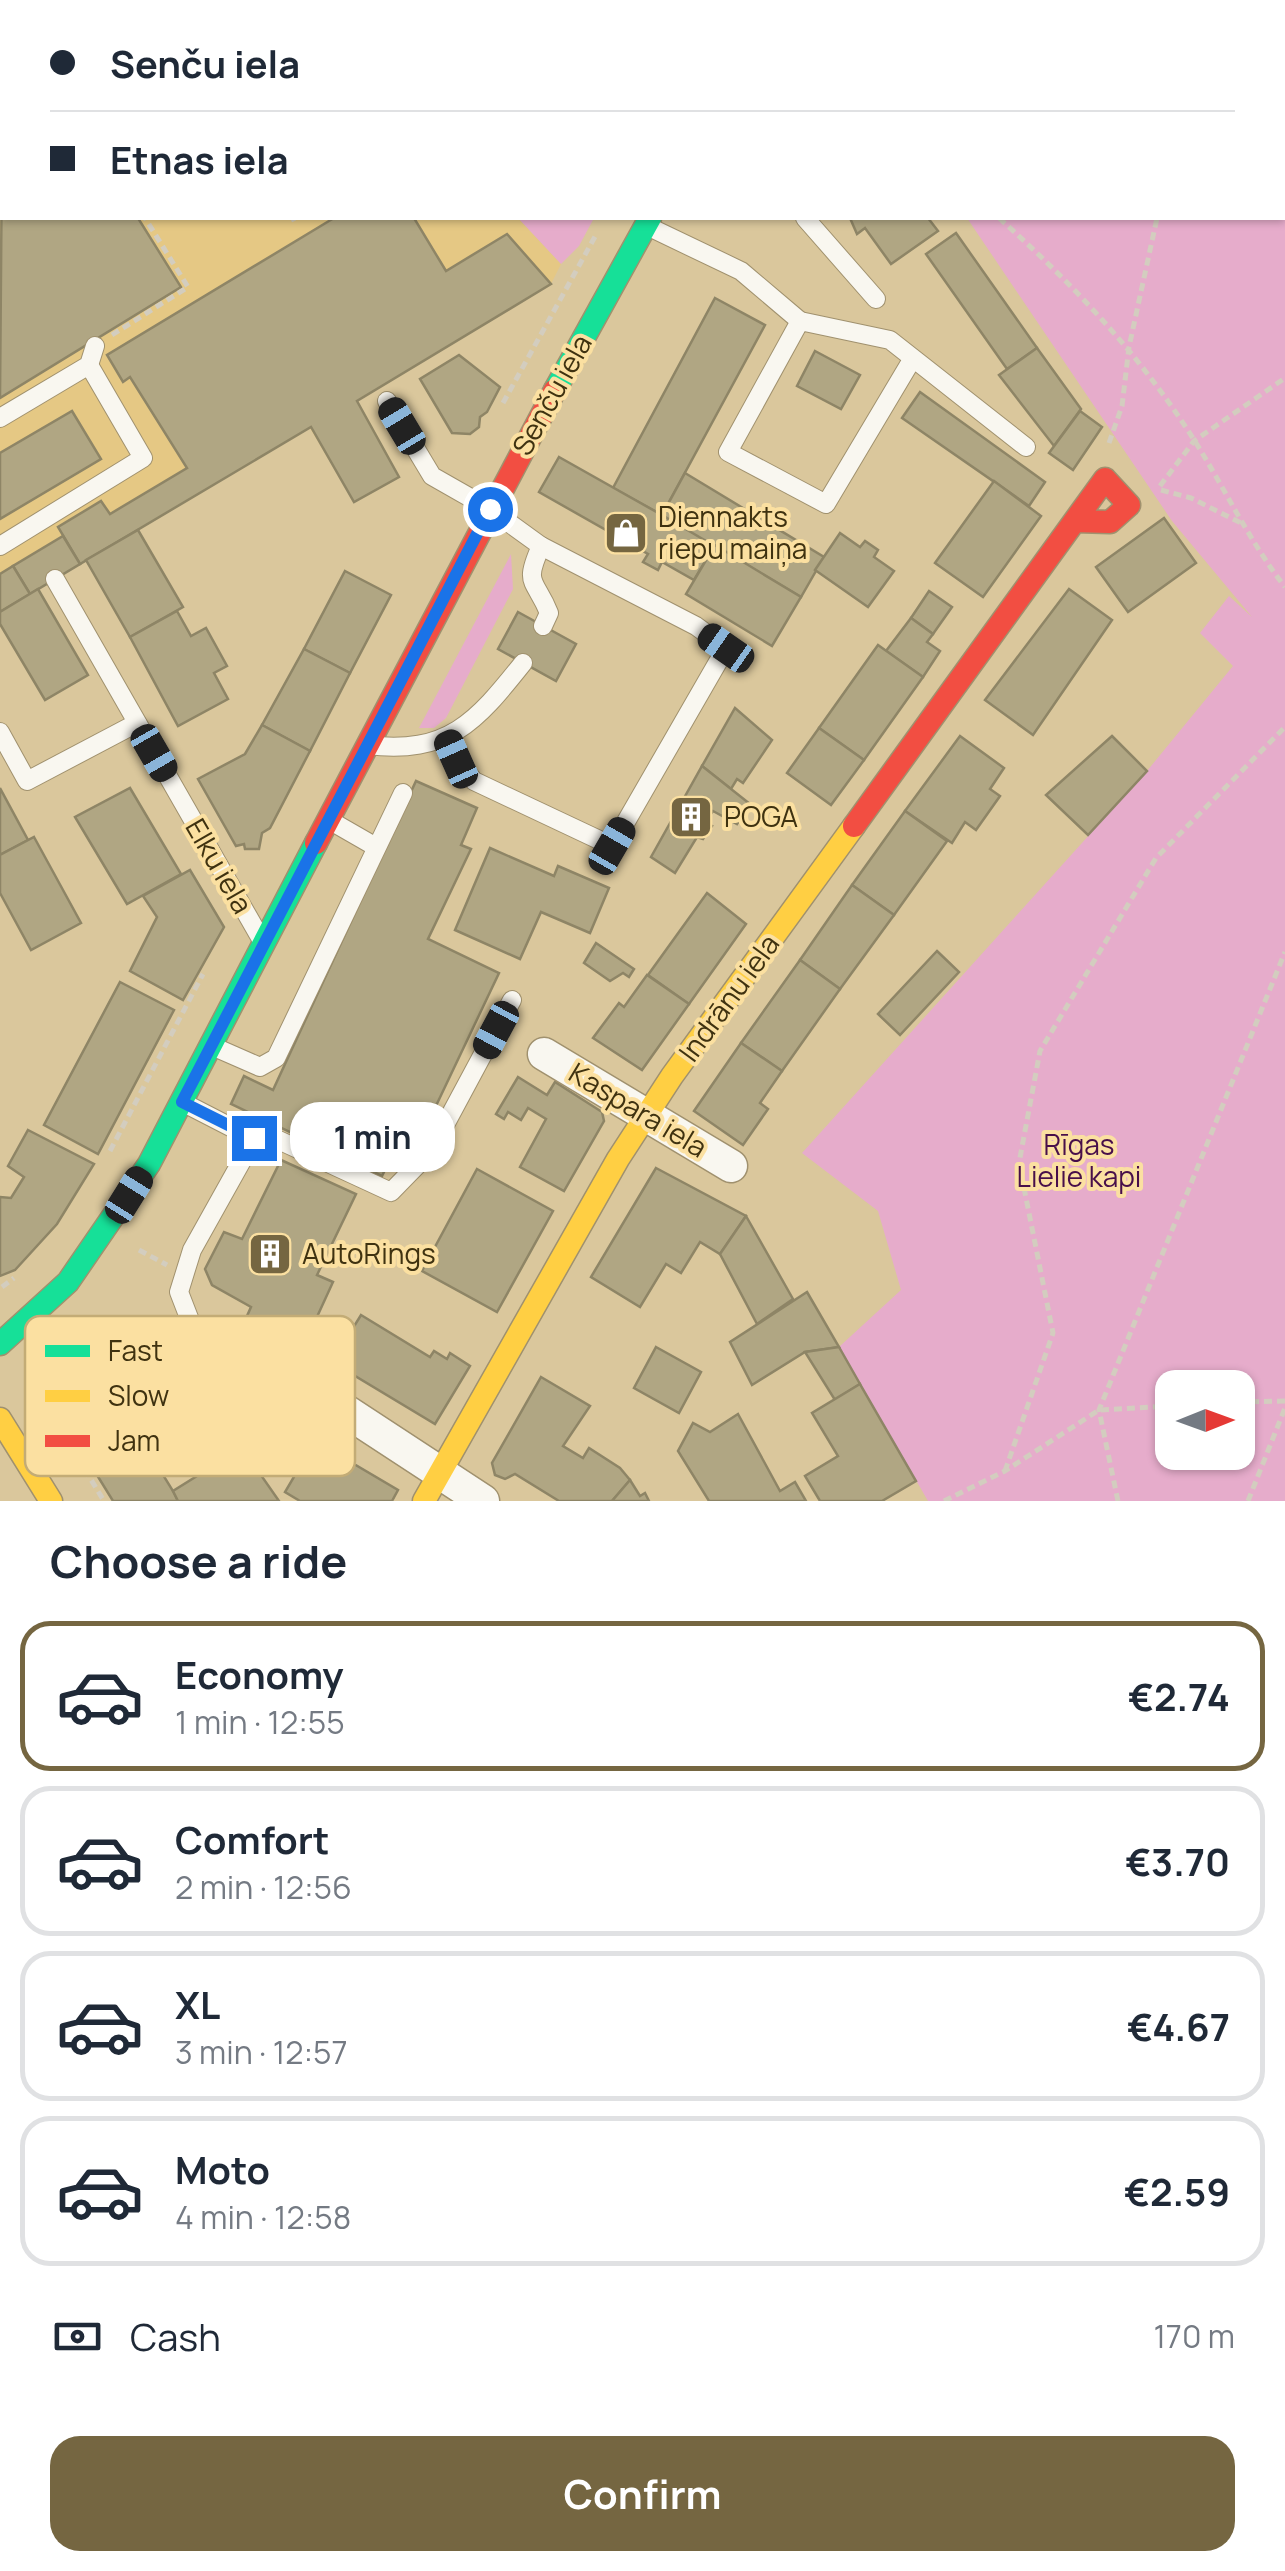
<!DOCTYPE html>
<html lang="en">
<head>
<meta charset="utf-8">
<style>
  :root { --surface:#fff; --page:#f6f6f7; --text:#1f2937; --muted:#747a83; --line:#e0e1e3; --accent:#756641 }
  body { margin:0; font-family:Manrope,sans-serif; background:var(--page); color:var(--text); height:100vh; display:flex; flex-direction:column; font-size:38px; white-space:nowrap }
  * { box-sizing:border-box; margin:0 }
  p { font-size:32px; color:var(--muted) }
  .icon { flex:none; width:55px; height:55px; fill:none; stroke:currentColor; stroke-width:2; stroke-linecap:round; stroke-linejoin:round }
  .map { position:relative; height:1501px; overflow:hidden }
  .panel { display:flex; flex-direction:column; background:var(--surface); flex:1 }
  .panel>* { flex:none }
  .top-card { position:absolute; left:0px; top:0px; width:1285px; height:220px; box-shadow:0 2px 8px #0004; display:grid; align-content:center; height:220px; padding:0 50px; background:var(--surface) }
  .needle { width:65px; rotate:89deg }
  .fabs { position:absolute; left:1155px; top:1370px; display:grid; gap:20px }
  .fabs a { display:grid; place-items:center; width:100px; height:100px; border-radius:20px; background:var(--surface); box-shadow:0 2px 8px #0004; font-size:50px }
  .end { position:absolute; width:45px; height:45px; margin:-22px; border:12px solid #1a73e8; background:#fff; box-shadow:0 0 0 5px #fff }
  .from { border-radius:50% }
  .bubble { position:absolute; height:70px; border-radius:30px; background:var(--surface); box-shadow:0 2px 8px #0004; font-size:32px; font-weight:700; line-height:70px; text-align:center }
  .car { position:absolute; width:30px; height:60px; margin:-30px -15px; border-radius:12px; box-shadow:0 0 8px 2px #0007; background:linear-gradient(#222 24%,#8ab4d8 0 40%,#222 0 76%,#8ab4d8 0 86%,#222 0) }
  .top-card b { display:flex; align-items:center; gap:35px; height:95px; font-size:38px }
  .top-card b+b { border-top:2px solid var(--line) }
  .top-card i { width:25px; height:25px; background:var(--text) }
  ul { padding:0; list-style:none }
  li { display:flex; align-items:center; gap:30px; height:150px; margin:0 20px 15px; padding:0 30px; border:5px solid var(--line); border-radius:30px }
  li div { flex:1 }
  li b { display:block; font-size:38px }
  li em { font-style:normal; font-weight:700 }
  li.current { border-color:var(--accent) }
  li>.icon { width:90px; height:90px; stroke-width:1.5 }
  h2 { padding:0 50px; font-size:45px; line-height:120px }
  .pay { display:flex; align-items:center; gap:25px; height:110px; padding:0 50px; font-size:38px }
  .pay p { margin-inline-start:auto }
  .primary-button { display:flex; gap:20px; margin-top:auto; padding:20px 50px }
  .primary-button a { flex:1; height:115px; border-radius:30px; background:var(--accent); color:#fff; font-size:40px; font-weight:700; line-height:115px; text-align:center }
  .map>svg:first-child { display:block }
</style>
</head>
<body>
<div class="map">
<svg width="1285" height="1501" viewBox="0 0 1285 1501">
  <rect width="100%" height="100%" fill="#dac79c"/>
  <polygon fill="#e5c884" points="0,0 305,2 2,2 2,218 518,218 561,264 551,284 357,400 399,477 354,502 310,428 0,612"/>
  <g fill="#e6accb" fill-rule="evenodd">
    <polygon points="302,0 752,0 305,2"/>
    <path d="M 878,0 L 1285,0 L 1285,1501 L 928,1501 L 839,1347 L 901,1290 L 878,1211 L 802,1153 L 1147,771 L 1233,666 L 1200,633 L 1229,596 L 1252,617 L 1172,521 L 967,218 L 1282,218 L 1282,2 ZM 1172,1388 L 1238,1388 L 1238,1452 L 1172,1452 Z"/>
    <polygon points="518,218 594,218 579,246 561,264"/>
    <polygon points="511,554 513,589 446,718 434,728 419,728"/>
  </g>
  <g fill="#b0a683" stroke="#8e8566" stroke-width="2.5">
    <polygon points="2,147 2,218 138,218 181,287 0,398"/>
    <polygon points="334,218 414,218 446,271 507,234 551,284 357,401 399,477 354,502 311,427 80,564 58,527 101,501 110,514 187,468 130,377 123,382 107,355"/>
    <polygon points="850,218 928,218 938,231 891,264 865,228 857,234"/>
    <polygon points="956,233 1037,348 1007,369 926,254"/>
    <polygon points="715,298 765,325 662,515 613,488"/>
    <polygon points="1037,348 1081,409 1054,446 999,375"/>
    <polygon points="815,351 860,375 841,409 797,386"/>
    <polygon points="459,355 500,387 487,412 480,417 479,427 470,434 452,433 420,379"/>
    <polygon points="920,392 1045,482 1029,506 902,418"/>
    <polygon points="72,411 101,459 0,519 0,453"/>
    <polygon points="1080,411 1102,427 1073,470 1049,453"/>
    <polygon points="559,457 715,545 694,580 662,562 658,570 643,562 648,554 539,492"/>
    <polygon points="685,473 824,557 801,597 662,515"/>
    <polygon points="994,481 1041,516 983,597 935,563"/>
    <polygon points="1164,518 1196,563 1128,612 1096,567"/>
    <polygon points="138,530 183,607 130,637 86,560"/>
    <polygon points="840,533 860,547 865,541 878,550 874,557 894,571 868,607 815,570"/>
    <polygon points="63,536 80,564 30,594 13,566"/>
    <polygon points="715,545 801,597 772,646 686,594"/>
    <polygon points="13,566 30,594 0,612 0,574"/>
    <polygon points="345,571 391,595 350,673 304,649"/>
    <polygon points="38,589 88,675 45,700 0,624 0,612"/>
    <polygon points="1069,589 1112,620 1033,735 985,700"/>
    <polygon points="929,591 952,607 933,634 911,618"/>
    <polygon points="177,611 191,636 206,628 227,666 214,673 228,699 178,726 130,637"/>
    <polygon points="518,612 576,644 556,681 498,649"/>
    <polygon points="911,618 933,634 927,642 940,651 923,677 886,651"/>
    <polygon points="878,645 923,677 864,760 819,728"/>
    <polygon points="304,649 350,673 310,751 262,725"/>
    <polygon points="735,708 772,740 743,783 737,779 731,789 702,766"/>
    <polygon points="262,725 310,751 270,828 262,833 259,849 245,849 244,844 236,846 198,779 245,754"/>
    <polygon points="819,728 864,760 831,805 787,773"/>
    <polygon points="960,736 1004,768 990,789 1000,796 976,830 965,822 952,843 905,811"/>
    <polygon points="1112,736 1147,771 1088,835 1046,795"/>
    <polygon points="702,766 750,804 737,824 713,811 705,822 712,826 703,839 697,837 675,873 651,857"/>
    <polygon points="416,781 477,808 461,845 471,849 428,939 499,973 416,1148 399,1141 382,1176 231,1104 244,1076 273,1090"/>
    <polygon points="0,788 28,840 0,855"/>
    <polygon points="130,788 181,874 127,904 75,817"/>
    <polygon points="905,811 947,841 894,915 852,885"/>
    <polygon points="34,837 81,923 31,950 0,893 0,855"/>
    <polygon points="490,848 554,876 558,866 609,888 590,933 541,912 520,959 455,930"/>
    <polygon points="190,870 224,927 183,1000 130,971 157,917 143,896"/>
    <polygon points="852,885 894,915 840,989 800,960"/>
    <polygon points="707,893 746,924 689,1004 648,975"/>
    <polygon points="596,943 634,969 629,977 623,973 610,981 584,963"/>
    <polygon points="937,951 959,972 900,1035 878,1014"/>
    <polygon points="800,960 840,989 782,1071 741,1043"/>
    <polygon points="647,975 689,1004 642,1070 593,1038 619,1003 624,1007"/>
    <polygon points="120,982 174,1010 98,1154 44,1125"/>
    <polygon points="741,1043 782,1071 760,1103 768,1109 743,1145 694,1111"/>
    <polygon points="518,1077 547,1095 555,1082 602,1112 604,1121 564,1191 520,1167 546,1119 528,1108 521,1120 508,1112 504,1119 496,1114"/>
    <polygon points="28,1130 94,1164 57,1224 15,1270 0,1276 0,1197 11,1198 24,1177 8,1166"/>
    <polygon points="281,1160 356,1194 317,1275 333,1282 305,1343 247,1316 251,1307 212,1285 205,1269 224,1232 242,1239"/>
    <polygon points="656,1168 746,1216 720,1254 700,1242 681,1273 666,1264 640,1307 591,1277"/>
    <polygon points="477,1169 553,1211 497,1312 422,1271"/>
    <polygon points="746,1216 793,1299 757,1324 720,1254"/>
    <polygon points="807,1292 839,1347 805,1352 752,1385 730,1342"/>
    <polygon points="361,1315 430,1357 434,1351 447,1359 450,1353 470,1366 435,1424 332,1362"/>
    <polygon points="80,1340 173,1491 178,1501 113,1501 34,1373"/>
    <polygon points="656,1347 701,1372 679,1413 634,1388"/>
    <polygon points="839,1347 860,1384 835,1400 805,1352"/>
    <polygon points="541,1377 590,1406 563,1446 583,1458 589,1448 620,1468 630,1480 612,1501 559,1501 515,1474 505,1479 495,1475 492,1463"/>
    <polygon points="860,1384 916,1481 882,1501 820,1501 805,1476 838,1456 812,1413"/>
    <polygon points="738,1414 780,1491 795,1482 806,1501 709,1501 678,1451 693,1423 710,1432"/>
    <polygon points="315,1441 398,1490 392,1501 300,1501 285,1492"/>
    <polygon points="242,1448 279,1501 178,1501 173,1491"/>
    <polygon points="630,1480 640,1496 645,1493 649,1501 612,1501"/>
  </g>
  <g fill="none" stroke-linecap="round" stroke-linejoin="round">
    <g stroke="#a0916e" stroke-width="20">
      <g id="lane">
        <polyline points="53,2 56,0"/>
        <polyline points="0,43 2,44"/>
        <polyline points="805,218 876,299"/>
        <polyline points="645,225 741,271 800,321"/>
        <polyline points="913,358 826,504 728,452 800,321 890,340 1026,447"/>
        <path d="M 387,401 L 432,476 L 490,509 L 541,546 C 523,586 535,578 549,613 L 543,626"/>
        <polyline points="0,418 89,365 95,346"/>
        <polyline points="0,546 143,458 89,365"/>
        <polyline points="55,579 261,939"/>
        <polyline points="0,732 27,781 137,723"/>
        <polyline points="446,737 456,759 474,781 612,846 726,648 696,626 541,546"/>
        <path d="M 367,745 C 448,755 476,722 523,663"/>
        <polyline points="329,820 376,847"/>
        <polyline points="212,1046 260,1067 276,1058 403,793"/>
        <polyline points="182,1102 254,1139 192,1250 179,1292 191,1323 306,1385"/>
        <polyline points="254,1139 272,1137 391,1192 431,1151 512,1000"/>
        <polyline points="205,1431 256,1403 275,1368"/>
      </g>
    </g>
    <g stroke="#a0916e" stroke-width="35">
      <g id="street">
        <polyline points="544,1054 731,1166"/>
        <polyline points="306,1385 483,1501"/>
      </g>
    </g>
    <g stroke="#a0916e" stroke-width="25">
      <g id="fast">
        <polyline points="821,2 823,0"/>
        <polyline points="555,390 650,218"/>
        <polyline points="0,1344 68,1282 149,1164 316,843"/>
      </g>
    </g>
    <g stroke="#a0916e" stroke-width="25">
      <g id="slow">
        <polyline points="0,1419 51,1501"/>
        <polyline points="424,1501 618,1159 672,1076 854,826"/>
      </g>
    </g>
    <g stroke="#a0916e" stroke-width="25">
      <g id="jam">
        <polyline points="854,826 1105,479 1129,505 1110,522 1075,521"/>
        <polyline points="316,843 555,390"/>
      </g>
    </g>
    <g stroke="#d3cdbf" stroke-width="5" stroke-dasharray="8 5" stroke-linecap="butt">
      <polyline points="1180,0 1186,2"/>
      <polyline points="753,2 755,0"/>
      <polyline points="867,2 869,0"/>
      <polyline points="1013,2 1014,0"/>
      <polyline points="1233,2 1234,0"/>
      <polyline points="1282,43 1285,44"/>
      <path d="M 999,218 C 1074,285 1142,357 1196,443 C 1226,491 1250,542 1285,587"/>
      <polyline points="291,220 295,218"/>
      <polyline points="112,335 188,287 145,218"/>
      <polyline points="503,403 597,233"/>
      <polyline points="1109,443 1122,406 1129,347 1157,218"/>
      <polyline points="1160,486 1194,441 1285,378"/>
      <polyline points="1161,490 1191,498 1243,524"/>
      <polyline points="110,1151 203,974"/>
      <polyline points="139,1250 167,1265"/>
      <polyline points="2,1287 14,1278"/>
      <polyline points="30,1368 29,1378 104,1501"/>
      <polyline points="1238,1402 1285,1401"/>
      <polyline points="1005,1471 1053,1333 1019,1163 1040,1051 1156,858 1285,727"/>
      <polyline points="944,1501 1005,1471 1099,1410 1172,1406"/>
      <polyline points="1118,1501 1099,1410 1285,952"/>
      <polyline points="1248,1501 1285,1408"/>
    </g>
    <use href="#lane" stroke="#f9f7f0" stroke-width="18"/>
    <use href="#street" stroke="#f9f7f0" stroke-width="32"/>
    <use href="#fast" stroke="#16e098" stroke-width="22"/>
    <use href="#slow" stroke="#ffcf43" stroke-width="22"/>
    <use href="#jam" stroke="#f24e42" stroke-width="22"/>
  </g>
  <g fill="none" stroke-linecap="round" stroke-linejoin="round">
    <polyline stroke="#1a73e8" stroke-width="12" points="254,1138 182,1102 490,509"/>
  </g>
  <defs>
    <g id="shop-square" transform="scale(2.25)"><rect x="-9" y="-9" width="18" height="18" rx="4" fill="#756641" stroke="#fbe0a1"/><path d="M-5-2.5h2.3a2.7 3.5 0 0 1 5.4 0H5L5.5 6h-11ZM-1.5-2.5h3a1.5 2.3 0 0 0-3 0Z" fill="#fff"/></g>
    <g id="building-square" transform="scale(2.25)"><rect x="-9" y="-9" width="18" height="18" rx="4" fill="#756641" stroke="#fbe0a1"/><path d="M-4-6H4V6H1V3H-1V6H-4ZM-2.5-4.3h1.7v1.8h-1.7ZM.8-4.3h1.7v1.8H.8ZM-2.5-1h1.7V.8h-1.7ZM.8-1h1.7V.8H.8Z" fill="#fff"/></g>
  </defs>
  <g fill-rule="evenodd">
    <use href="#shop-square" x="626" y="533"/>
    <use href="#building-square" x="691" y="817"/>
    <use href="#building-square" x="270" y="1254"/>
  </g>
  <g text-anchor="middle" stroke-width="8" stroke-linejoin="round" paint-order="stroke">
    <g font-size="28" fill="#3f3210" stroke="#fbe0a1">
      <text transform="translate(552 395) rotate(-61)" y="10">Senču iela</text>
      <text transform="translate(219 866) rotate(60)" y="10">Elku iela</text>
      <text transform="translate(729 998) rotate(-54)" y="10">Indrānu iela</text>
      <text transform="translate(638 1110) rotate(31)" y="10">Kaspara iela</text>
    </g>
    <g font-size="28" fill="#3f3210" stroke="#fbe0a1" text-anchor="start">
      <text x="658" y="527">Diennakts<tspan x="658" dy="32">riepu maiņa</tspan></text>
      <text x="724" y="827">POGA</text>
      <text x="302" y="1264">AutoRings</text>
    </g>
    <g font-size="28" fill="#480f4a" stroke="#fbe0a1">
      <text x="1079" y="1155">Rīgas<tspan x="1079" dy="32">Lielie kapi</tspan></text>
    </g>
  </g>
  <rect x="25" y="1316" width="330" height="160" rx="15" fill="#fbe0a1" stroke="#c3ac76" stroke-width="2.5"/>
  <rect x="45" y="1345" width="45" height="12" fill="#16e098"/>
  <rect x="45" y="1390" width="45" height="12" fill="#ffcf43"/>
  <rect x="45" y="1435" width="45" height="12" fill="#f24e42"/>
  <g font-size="28" fill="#3f3210">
    <text x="108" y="1361">Fast</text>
    <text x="108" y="1406">Slow</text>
    <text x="108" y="1451">Jam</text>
  </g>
</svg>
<div class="fabs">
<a><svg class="needle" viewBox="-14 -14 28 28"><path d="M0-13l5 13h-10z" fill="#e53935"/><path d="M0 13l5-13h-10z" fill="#747a83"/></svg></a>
</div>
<i class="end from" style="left:490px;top:509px"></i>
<i class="end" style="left:254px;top:1138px"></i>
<div class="bubble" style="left:290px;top:1102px;width:165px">1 min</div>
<i class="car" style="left:402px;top:426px;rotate:329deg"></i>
<i class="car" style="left:726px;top:648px;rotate:305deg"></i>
<i class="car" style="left:154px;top:753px;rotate:150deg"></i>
<i class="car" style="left:456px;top:759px;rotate:336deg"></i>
<i class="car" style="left:612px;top:846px;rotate:30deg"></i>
<i class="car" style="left:496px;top:1030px;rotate:208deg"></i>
<i class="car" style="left:129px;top:1195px;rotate:32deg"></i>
<div class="top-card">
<b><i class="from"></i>Senču iela</b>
<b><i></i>Etnas iela</b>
</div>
</div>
<section class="panel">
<h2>Choose a ride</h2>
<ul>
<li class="current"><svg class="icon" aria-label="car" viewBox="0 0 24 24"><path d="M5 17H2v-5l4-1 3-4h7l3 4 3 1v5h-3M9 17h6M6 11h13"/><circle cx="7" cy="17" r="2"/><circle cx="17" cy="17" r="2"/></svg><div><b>Economy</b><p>1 min · 12:55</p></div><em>€2.74</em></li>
<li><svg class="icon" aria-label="car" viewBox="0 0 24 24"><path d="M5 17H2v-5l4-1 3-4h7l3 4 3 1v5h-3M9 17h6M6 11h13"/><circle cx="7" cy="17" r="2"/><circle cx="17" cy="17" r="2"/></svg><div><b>Comfort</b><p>2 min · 12:56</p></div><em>€3.70</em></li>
<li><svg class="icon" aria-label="car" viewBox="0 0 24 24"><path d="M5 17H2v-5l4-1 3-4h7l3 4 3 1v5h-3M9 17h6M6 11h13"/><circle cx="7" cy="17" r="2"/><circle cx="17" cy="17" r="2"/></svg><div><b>XL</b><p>3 min · 12:57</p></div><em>€4.67</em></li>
<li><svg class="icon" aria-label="car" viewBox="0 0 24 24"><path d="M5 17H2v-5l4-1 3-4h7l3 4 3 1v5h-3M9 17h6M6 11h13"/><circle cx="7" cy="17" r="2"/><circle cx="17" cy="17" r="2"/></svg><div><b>Moto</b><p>4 min · 12:58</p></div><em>€2.59</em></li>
</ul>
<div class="pay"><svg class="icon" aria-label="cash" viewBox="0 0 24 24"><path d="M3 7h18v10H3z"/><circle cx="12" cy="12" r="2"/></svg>Cash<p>170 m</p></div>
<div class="primary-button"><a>Confirm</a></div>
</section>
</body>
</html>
